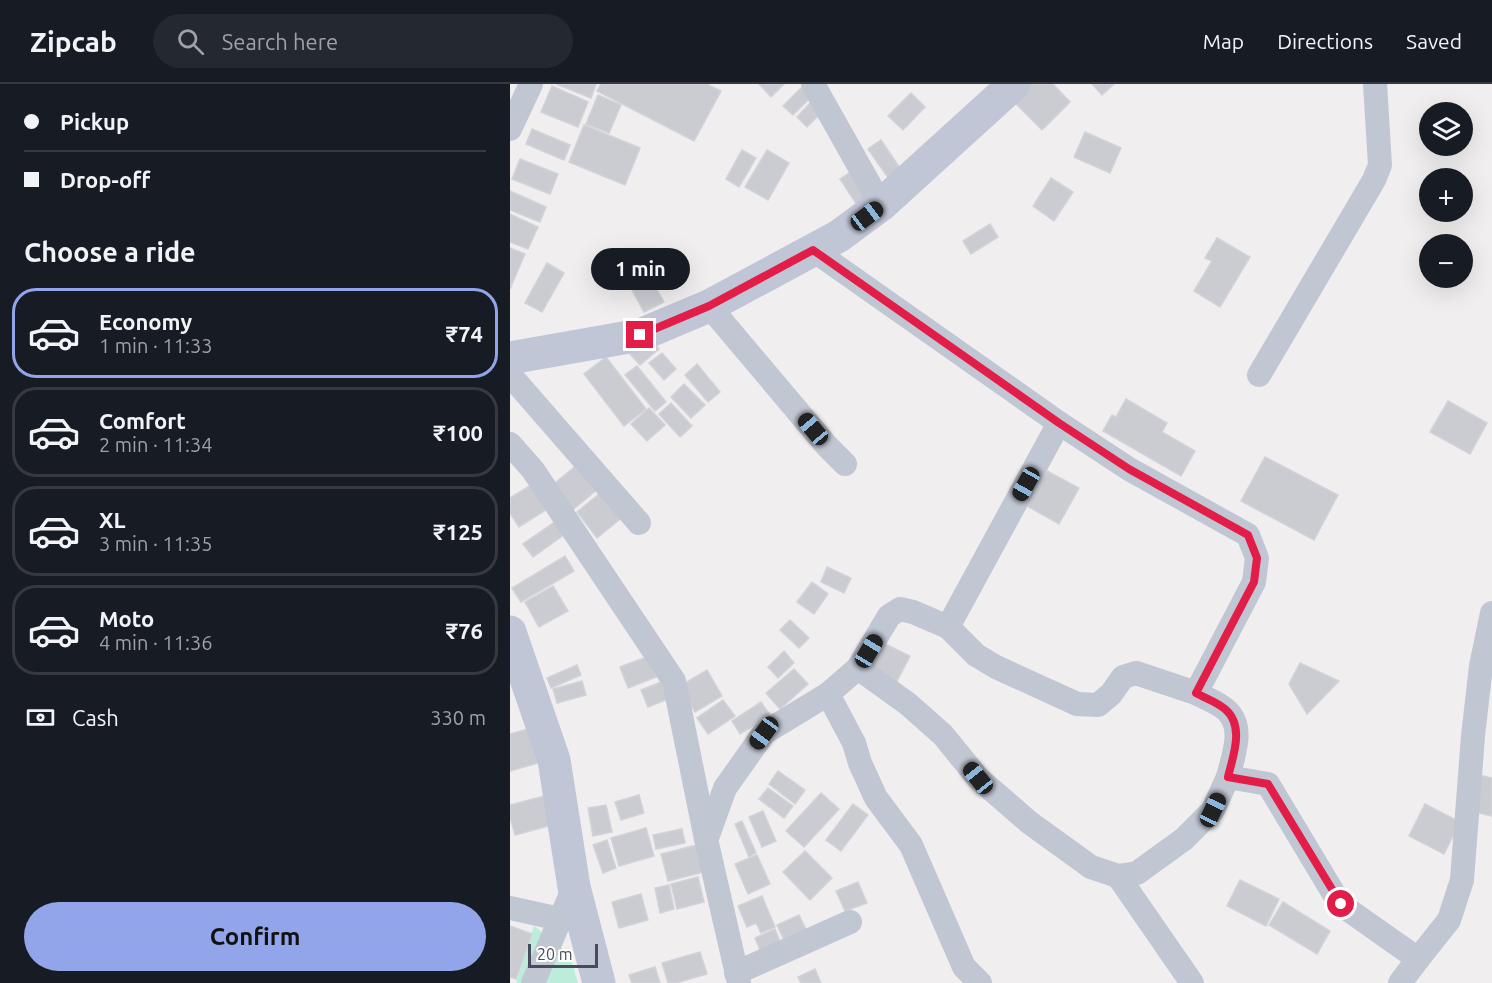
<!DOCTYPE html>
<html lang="en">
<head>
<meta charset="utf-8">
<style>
  :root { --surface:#171b24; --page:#242831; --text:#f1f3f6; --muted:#9ea1a6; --line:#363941; --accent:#92a5ea }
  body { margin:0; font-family:Ubuntu,sans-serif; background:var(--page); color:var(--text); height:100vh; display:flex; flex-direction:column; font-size:22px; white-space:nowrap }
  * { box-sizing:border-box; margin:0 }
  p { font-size:20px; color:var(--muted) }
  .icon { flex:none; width:33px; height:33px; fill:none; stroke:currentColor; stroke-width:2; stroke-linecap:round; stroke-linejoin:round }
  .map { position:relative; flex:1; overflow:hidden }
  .details { display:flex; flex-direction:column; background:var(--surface); width:510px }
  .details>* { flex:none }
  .guide { display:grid; align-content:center; height:132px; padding:0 24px; background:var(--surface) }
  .controls { position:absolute; left:909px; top:18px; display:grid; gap:12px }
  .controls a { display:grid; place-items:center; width:54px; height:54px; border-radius:50%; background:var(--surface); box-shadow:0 6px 24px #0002; font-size:30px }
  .scale { position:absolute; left:18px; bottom:15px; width:70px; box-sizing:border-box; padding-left:6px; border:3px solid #464c5b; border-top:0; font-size:16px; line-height:21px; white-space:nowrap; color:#464c5b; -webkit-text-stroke:4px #fff; paint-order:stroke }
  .end { position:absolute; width:27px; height:27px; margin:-14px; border:8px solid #e11d48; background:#fff; box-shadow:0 0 0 3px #fff }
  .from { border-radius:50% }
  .bubble { position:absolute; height:42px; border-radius:21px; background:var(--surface); box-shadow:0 6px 24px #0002; font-size:20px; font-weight:600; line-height:42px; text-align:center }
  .car { position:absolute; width:18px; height:36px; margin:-18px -9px; border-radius:8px; box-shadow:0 0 4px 2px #0007; background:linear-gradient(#222 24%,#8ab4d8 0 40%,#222 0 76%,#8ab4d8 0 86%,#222 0) }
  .guide b { display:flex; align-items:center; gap:21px; height:57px; font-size:22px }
  .guide b+b { border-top:2px solid var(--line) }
  .guide i { width:15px; height:15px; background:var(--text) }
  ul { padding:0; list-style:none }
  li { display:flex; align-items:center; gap:18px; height:90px; margin:0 12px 9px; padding:0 12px; border:3px solid var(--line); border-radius:24px }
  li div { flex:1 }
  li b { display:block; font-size:22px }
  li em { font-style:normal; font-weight:600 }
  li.on { border-color:var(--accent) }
  li>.icon { width:54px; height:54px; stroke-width:1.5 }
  h2 { padding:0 24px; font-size:27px; line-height:72px }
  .pay { display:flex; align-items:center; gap:15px; height:66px; padding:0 24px; font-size:22px }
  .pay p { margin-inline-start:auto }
  .action { display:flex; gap:12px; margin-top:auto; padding:12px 24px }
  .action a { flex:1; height:69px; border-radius:36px; background:var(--accent); color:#111; font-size:24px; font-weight:600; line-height:69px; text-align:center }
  header { display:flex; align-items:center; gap:36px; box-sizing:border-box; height:84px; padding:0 30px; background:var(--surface); border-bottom:2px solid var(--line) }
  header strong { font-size:28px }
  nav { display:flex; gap:33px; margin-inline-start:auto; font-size:21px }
  .search { width:420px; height:54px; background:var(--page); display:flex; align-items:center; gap:15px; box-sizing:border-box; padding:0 21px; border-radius:33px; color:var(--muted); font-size:22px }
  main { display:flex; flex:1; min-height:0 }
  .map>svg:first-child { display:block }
</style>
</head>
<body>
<header>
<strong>Zipcab</strong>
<div class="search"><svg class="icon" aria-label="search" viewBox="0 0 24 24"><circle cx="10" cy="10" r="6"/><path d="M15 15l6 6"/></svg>Search here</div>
<nav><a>Map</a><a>Directions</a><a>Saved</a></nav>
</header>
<main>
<section class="details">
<div class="guide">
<b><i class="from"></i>Pickup</b>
<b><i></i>Drop-off</b>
</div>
<h2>Choose a ride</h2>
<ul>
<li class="on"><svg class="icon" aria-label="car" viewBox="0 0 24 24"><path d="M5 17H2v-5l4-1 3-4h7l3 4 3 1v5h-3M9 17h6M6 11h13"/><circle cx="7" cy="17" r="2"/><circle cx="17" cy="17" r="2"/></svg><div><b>Economy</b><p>1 min · 11:33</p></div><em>₹74</em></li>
<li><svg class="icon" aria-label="car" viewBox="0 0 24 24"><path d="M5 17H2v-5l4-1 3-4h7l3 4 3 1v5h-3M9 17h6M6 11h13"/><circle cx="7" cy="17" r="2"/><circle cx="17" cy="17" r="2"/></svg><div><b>Comfort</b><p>2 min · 11:34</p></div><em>₹100</em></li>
<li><svg class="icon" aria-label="car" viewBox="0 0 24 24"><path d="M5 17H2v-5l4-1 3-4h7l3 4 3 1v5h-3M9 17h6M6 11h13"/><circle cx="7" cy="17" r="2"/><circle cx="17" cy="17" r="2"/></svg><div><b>XL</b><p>3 min · 11:35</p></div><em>₹125</em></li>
<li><svg class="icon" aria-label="car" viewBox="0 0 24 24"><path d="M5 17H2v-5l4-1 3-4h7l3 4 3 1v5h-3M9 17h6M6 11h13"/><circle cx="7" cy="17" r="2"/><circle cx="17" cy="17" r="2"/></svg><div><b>Moto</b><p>4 min · 11:36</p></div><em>₹76</em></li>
</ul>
<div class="pay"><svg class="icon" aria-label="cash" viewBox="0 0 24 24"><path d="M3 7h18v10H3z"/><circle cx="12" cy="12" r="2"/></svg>Cash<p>330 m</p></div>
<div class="action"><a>Confirm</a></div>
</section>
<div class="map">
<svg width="982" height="899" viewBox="0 0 982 899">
  <rect width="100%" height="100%" fill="#f0eeee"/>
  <polygon fill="#bcedda" points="24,842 60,871 68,899 6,899"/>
  <g fill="#cbccd2" stroke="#d2d2d9" stroke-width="1.5">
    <polygon points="46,0 86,0 81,14"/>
    <polygon points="91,0 197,0 211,7 184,57 87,7"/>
    <polygon points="249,0 274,0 261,13"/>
    <polygon points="518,0 543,0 560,18 532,46 502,16"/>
    <polygon points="582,0 604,0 592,11"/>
    <polygon points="42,2 78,18 68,43 31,28"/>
    <polygon points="291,4 300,14 283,31 273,22"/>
    <polygon points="401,9 415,23 393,46 378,32"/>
    <polygon points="88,11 111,21 99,49 76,40"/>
    <polygon points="301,18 311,29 297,43 287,33"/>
    <polygon points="74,41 130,64 115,101 59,78"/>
    <polygon points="22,45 60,61 54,76 16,60"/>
    <polygon points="575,48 611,64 600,89 564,73"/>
    <polygon points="371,56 392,87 379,95 358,65"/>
    <polygon points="232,66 246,74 229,103 216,95"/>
    <polygon points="257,66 279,79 258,116 235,103"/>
    <polygon points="10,75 48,90 40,110 2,95"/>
    <polygon points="347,84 364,111 347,121 330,95"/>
    <polygon points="541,94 563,108 544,137 523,122"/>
    <polygon points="0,107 36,123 30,138 0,126"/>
    <polygon points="0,130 28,143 18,165 0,158"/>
    <polygon points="480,140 488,153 461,170 453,157"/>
    <polygon points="707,154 740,173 710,223 684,207 702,177 695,174"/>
    <polygon points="0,164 15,170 0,205"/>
    <polygon points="37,179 54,189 32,228 15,219"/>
    <polygon points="141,195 154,218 134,228 122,206"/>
    <polygon points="139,253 149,265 130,281 120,270"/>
    <polygon points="152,269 166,285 154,296 139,279"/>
    <polygon points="96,273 136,325 114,342 74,290"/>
    <polygon points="187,280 210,308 198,318 175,291"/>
    <polygon points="127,282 156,318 145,327 115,291"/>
    <polygon points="174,300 195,321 181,334 161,313"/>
    <polygon points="616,315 657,339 652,348 685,367 671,392 593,347 602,331 606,333"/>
    <polygon points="938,317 977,339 960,370 920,348"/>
    <polygon points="161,319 182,342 170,353 149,330"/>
    <polygon points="139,324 155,341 137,357 121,340"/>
    <polygon points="755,373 828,411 804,456 731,417"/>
    <polygon points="68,380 88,405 60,428 40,403"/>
    <polygon points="537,387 569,404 549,440 517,422"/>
    <polygon points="26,398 42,422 9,443 0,429 0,414"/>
    <polygon points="94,406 114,432 87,454 67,428"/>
    <polygon points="46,437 55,450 23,473 13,460"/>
    <polygon points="55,472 64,487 11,518 2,504"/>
    <polygon points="317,483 341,494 334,509 311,498"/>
    <polygon points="302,498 318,510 304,530 287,518"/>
    <polygon points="43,502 58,527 29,543 15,518"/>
    <polygon points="280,536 299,554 289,564 270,546"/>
    <polygon points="371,558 400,572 385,601 357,586"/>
    <polygon points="274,567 284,579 268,594 258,583"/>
    <polygon points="137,573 146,593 118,604 110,583"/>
    <polygon points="790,579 829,597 797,630 779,600"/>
    <polygon points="67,581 71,591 41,604 37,594"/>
    <polygon points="284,585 298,600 270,625 256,609"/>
    <polygon points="197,586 212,612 185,628 170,602"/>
    <polygon points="156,596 163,613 138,623 131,606"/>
    <polygon points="72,597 76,611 47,619 43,605"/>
    <polygon points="213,616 225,632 198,650 187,634"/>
    <polygon points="251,618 260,631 230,650 222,637"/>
    <polygon points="25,643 35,677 0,687 0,650"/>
    <polygon points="268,687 295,706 285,720 259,700"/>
    <polygon points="969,691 982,694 982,732 960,727"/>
    <polygon points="258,704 283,722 274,734 249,715"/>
    <polygon points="311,709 329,725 294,763 276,747"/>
    <polygon points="38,711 46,740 5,751 0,733 0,721"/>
    <polygon points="129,711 134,729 111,736 105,718"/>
    <polygon points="343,720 358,731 331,767 316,756"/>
    <polygon points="915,720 950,738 934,770 899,752"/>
    <polygon points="96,721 102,748 83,752 78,724"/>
    <polygon points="253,727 266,757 252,763 239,733"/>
    <polygon points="232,737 246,769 239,773 225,740"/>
    <polygon points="136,744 144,772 109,782 101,754"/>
    <polygon points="172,745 175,759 146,765 143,751"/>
    <polygon points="97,756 106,784 93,789 83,761"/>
    <polygon points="187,761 194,788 158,797 151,770"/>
    <polygon points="295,767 322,794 300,816 273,788"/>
    <polygon points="247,771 260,800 238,810 225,780"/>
    <polygon points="188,793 194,818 167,825 161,800"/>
    <polygon points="730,796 769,815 756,842 717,822"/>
    <polygon points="348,798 357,819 335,827 326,807"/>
    <polygon points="159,801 164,825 150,829 145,804"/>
    <polygon points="131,810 138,836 109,844 102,818"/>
    <polygon points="252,812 265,843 251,849 246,839 237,843 228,822"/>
    <polygon points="773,818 820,847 807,870 759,841"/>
    <polygon points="289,831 299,852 277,862 267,841"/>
    <polygon points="0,842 22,850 6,895 0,893"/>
    <polygon points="265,845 271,860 251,868 245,854"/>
    <polygon points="190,868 197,890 166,899 158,899 152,879"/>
    <polygon points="145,883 150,899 122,899 119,891"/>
    <polygon points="305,885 311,899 291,899 288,893"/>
  </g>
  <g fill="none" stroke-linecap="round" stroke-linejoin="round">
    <g stroke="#c1c6d3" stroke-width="24">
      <polyline points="303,0 371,121"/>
      <polyline points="0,45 21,0"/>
      <polyline points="303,166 549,339 619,385 738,451 747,474 744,498 686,609 626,589 613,593 601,610 588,621 567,620 486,583 466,571 438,543 403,528 390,525 379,532 348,584 398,620 433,651 468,694 520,739 581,783 608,792 627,789 674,755 703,726 718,693"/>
      <polyline points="199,222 317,362 335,380"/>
      <polyline points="0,291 129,439"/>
      <polyline points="749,291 864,96 870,81 865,0"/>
      <polyline points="0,360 23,386 164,597 196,755 229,899"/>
      <polyline points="438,543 549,339"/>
      <polyline points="348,584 318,610 344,659 350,679 366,714 401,761 454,883 470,899"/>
      <path d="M 686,609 C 695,614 707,618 715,625 C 736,642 723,672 718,693 L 758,700 L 830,820 L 908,875 L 890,899"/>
      <polyline points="197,754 215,704 254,649 318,610"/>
      <polyline points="608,792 682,899"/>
      <polyline points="0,824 50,835"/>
      <polyline points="908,875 939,836 952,796 963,652 971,582 982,529"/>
      <polyline points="226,889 340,838"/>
      <polyline points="23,899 64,803"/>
    </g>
    <g stroke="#c1c6d6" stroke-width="33">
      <polyline points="0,274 130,251 199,222 329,152 371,121 504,0"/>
      <polyline points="0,548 44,676 64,803 89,899"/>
    </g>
  </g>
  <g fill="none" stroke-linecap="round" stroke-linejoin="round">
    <path stroke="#e11d48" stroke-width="8" d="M 130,251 L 199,222 L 303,166 L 549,339 L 619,385 L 738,451 L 747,474 L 744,498 L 686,609 C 695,614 707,618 715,625 C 735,642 723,672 718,693 L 758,700 L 831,820"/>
  </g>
</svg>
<div class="controls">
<a><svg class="icon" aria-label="layers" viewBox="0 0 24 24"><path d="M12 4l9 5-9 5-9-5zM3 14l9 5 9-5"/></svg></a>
<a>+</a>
<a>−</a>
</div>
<div class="scale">20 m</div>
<i class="end from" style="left:831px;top:820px"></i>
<i class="end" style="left:130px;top:251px"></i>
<div class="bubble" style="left:81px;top:164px;width:99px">1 min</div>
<i class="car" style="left:357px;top:132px;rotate:53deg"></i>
<i class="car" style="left:303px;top:345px;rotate:320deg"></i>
<i class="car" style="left:516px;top:400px;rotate:209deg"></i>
<i class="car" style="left:359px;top:567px;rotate:31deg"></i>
<i class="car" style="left:254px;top:649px;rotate:216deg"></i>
<i class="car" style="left:468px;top:694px;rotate:321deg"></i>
<i class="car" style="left:703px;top:726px;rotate:25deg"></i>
</div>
</main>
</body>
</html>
